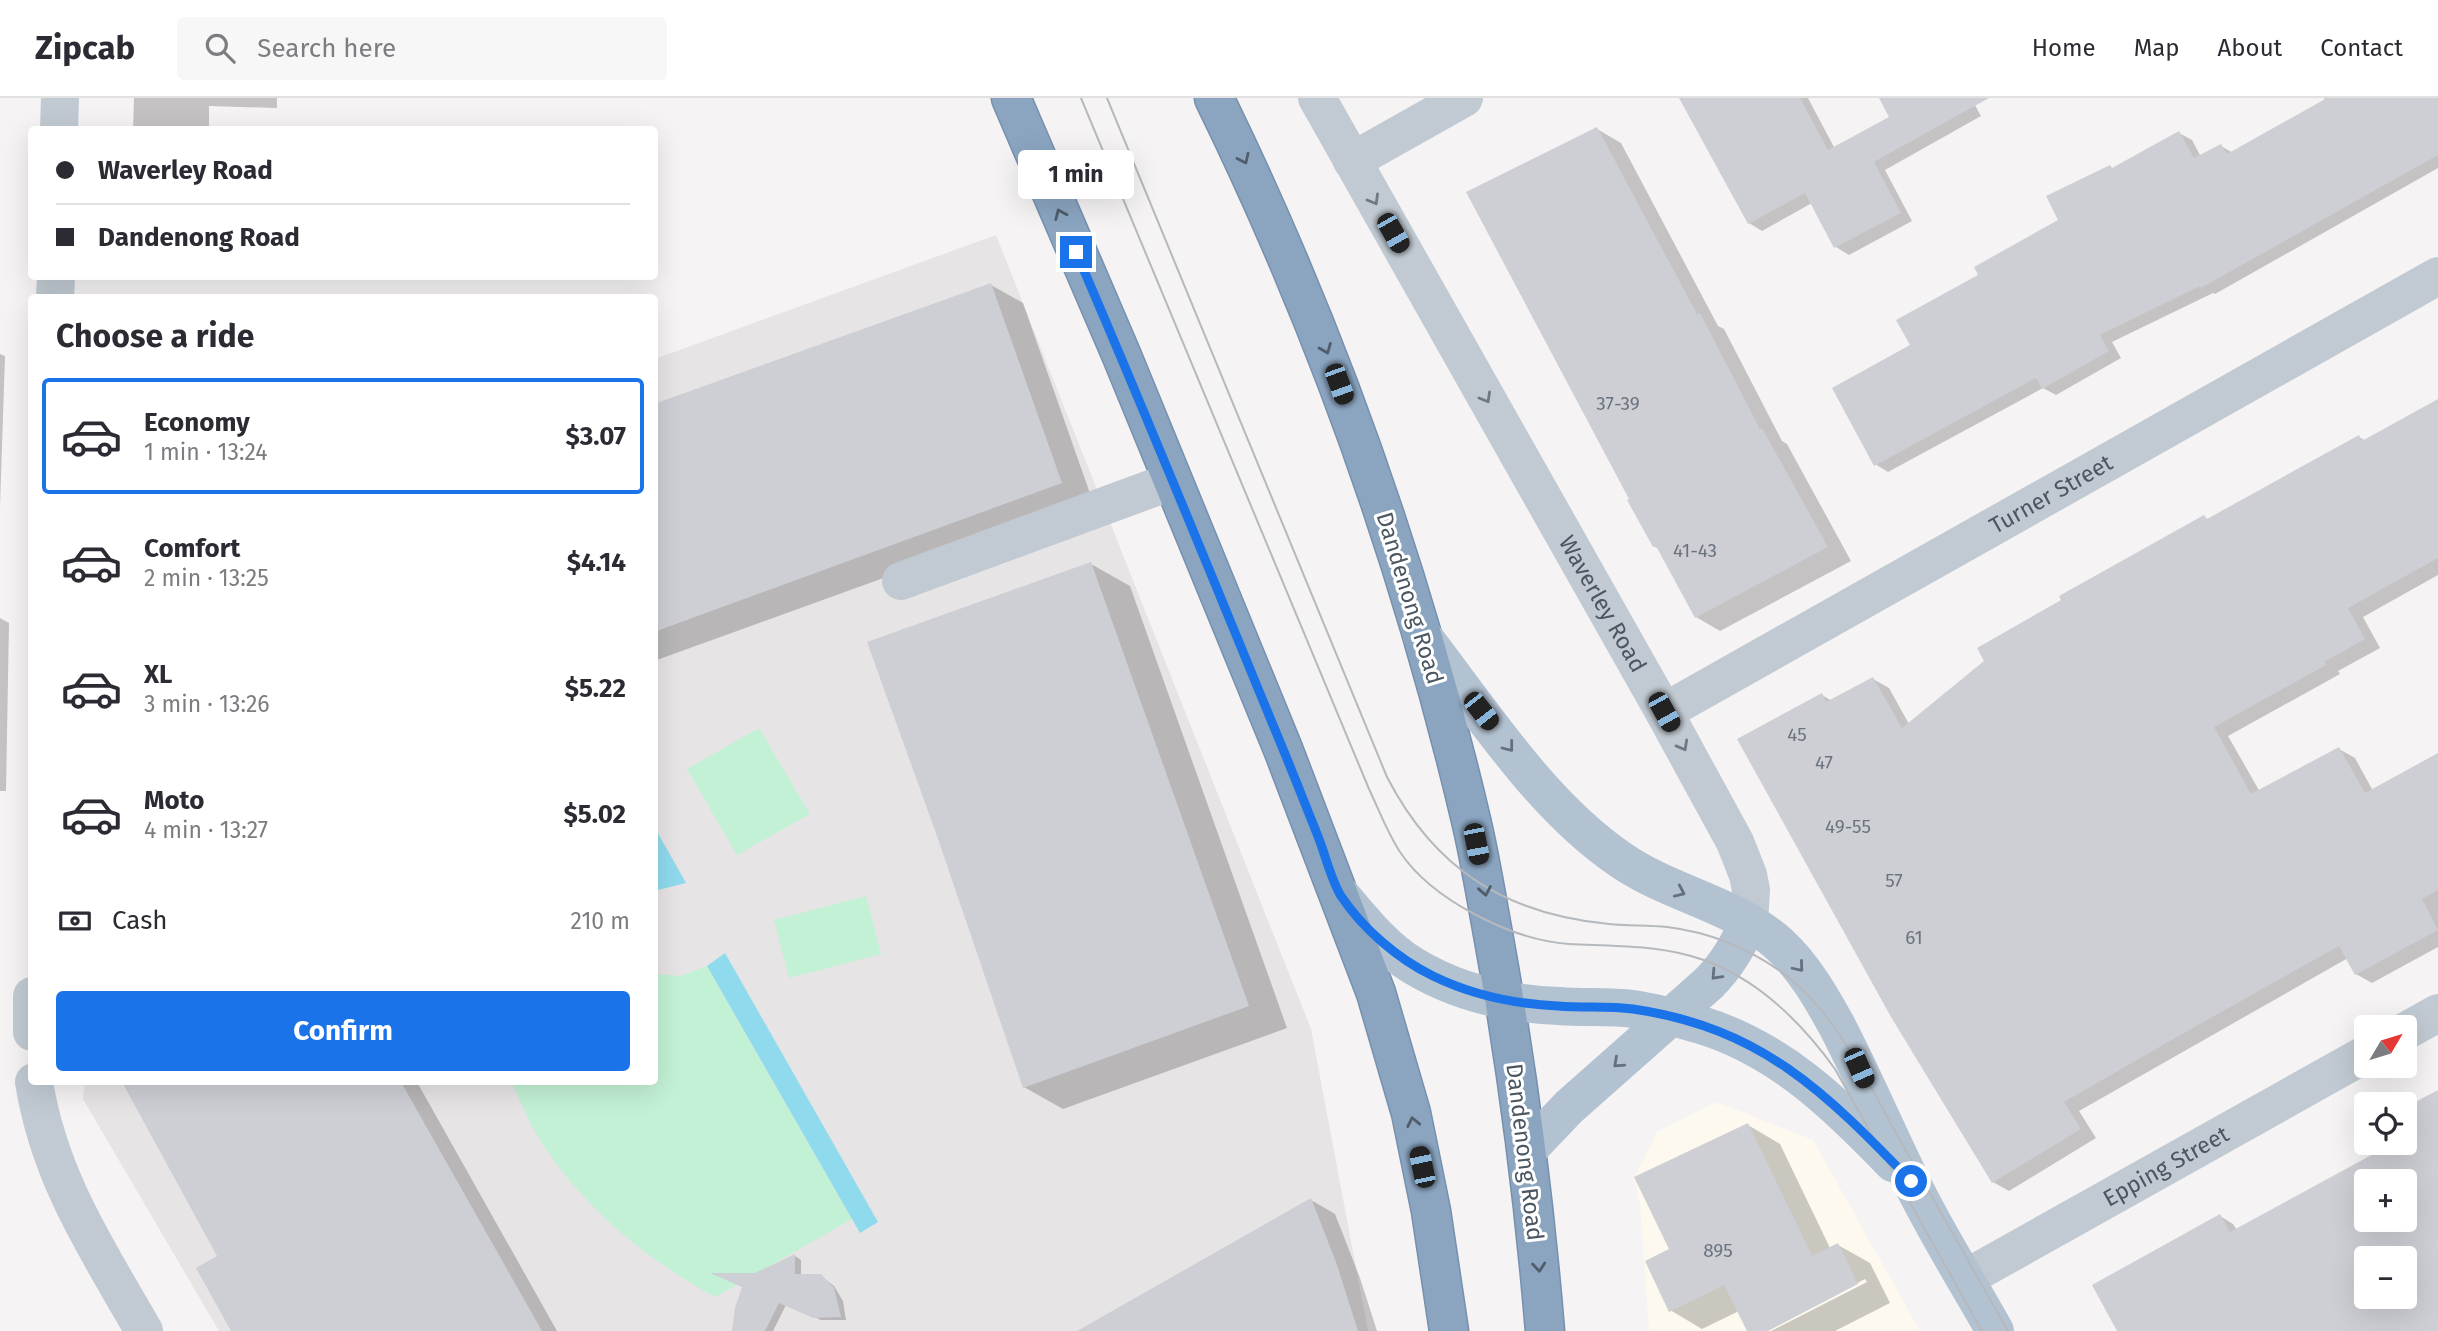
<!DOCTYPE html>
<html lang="en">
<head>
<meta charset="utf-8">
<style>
  :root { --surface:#fff; --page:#f7f7f7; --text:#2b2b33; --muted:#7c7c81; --line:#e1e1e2; --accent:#1a73e8 }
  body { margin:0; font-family:"Fira Sans",sans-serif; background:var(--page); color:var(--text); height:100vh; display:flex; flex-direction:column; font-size:26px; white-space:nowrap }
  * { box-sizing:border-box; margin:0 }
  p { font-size:23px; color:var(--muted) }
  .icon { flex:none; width:38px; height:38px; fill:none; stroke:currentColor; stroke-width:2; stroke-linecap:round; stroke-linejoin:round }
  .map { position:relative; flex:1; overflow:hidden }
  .details { position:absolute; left:28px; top:196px; width:630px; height:791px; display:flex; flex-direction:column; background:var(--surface); border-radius:7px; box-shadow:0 7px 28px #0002 }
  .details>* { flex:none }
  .banner { position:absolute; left:28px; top:28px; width:630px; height:154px; border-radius:7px; box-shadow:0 7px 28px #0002; display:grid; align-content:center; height:154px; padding:0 28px; background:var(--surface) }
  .needle { width:46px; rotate:52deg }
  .fabs { position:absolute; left:2354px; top:917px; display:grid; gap:14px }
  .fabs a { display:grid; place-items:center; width:63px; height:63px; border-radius:7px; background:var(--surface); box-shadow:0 7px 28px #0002; font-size:35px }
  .end { position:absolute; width:32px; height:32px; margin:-16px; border:9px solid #1a73e8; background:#fff; box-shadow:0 0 0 4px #fff }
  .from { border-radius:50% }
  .bubble { position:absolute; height:49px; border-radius:7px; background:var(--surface); box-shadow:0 7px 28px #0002; font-size:23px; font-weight:700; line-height:49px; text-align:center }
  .car { position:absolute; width:21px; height:42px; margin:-21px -10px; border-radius:9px; box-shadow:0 0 5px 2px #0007; background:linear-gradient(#222 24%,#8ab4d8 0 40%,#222 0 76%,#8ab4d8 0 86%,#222 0) }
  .banner b { display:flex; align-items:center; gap:24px; height:66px; font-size:26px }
  .banner b+b { border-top:2px solid var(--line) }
  .banner i { width:18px; height:18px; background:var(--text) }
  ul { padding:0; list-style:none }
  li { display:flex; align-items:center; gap:21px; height:116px; margin:0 14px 10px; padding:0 14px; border:4px solid transparent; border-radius:7px }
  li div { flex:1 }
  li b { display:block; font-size:26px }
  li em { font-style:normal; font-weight:700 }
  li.selected { border-color:var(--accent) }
  li>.icon { width:63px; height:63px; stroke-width:1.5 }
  h2 { padding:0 28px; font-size:32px; line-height:84px }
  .pay { display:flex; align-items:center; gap:18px; height:77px; padding:0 28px; font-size:26px }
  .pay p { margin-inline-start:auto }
  .primary-button { display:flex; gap:14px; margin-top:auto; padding:14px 28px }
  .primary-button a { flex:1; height:80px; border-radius:7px; background:var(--accent); color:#fff; font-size:28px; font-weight:700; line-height:80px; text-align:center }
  header { display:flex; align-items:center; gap:42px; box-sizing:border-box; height:98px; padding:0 35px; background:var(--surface); border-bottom:2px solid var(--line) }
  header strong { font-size:33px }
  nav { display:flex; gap:38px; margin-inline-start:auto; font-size:24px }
  .search { width:490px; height:63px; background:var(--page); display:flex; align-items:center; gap:18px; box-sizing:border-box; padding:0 24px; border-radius:7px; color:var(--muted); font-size:26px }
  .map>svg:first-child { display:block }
</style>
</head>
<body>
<header>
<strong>Zipcab</strong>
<div class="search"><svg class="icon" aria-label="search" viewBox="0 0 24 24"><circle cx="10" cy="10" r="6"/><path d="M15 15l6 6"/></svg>Search here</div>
<nav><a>Home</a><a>Map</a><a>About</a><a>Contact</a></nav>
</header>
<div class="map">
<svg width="2438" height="1233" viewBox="0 0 2438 1233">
  <rect width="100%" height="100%" fill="#f5f3f3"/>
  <polygon fill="#fdf9ef" points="1717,1004 1813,1042 1920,1233 1649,1233 1640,1105 1634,1080 1657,1034"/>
  <polygon fill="#e6e4e5" points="996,137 1311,931 1368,1233 219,1233 83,1001 85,984 654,984 655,261"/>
  <g fill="#c3f1d5">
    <polygon points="759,630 810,716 737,757 687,671"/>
    <polygon points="866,798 881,856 789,880 774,822"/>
    <path d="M 707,868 L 852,1121 L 715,1199 C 644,1160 580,1107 537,1037 C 527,1020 520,1001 511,984 L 654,984 L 655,876 L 680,878 Z"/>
  </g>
  <g fill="#90daee">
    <polygon points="654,730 655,730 686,785 658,792 655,786"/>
    <polygon points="725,855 878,1124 860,1135 707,868"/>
  </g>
  <g fill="#0003" fill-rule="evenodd">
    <polygon points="134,0 277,0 277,10 209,8 209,32 133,32"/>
    <polygon points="1686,0 1808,0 1835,51 1892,20 1881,0 1971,0 1981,18 1885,72 1912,123 1849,157 1836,149 1812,105 1762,133 1749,125"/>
    <polygon points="2324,0 2438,0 2438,70 2215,196 2213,195 2112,244 2121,260 2056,297 2043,290 1888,374 1875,366 1912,248 1981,178 2060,123 2110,69 2114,71 2179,35 2192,42 2201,59 2221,48 2233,55 2326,3"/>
    <polygon points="1597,31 1621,45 1718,228 1724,231 1782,343 1787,346 1851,463 1720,533 1696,519 1659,451 1654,448 1632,402"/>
    <polygon points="991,187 1023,205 1093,404 654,563 654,307"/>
    <polygon points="0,256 5,258 0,409"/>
    <polygon points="2438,303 2438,477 2363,519 2380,550 2338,573 2340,576 2228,638 2260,694 2339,651 2355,660 2373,693 2438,657 2438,849 2372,885 2356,876 2348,860 2079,1013 2096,1040 2009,1093 1993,1084 1822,597 1832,603 1873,581 1889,590 1909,626 2204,419 2209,422 2359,339 2366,343"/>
    <polygon points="1091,466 1130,488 1287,930 1063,1011 1024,989"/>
    <polygon points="0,520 9,525 6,693 0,693"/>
    <polygon points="124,984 417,984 557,1233 233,1233 220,1159"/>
    <path d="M 2438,999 L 2438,1233 L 2119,1233 L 2220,1118 L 2233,1126 L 2237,1132 L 2379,1055 L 2373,1045 L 2404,1045 ZM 2366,1083 L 2404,1083 L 2404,1122 L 2366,1122 ZM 2366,1160 L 2404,1160 L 2404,1199 L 2366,1199 Z"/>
    <polygon points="1748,1027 1780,1046 1830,1150 1838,1147 1870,1165 1890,1205 1835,1233 1771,1233 1867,1184 1865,1181 1768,1231 1768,1233 1749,1233 1739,1213 1702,1231 1670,1212 1671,1152"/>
    <polygon points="1311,1102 1335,1116 1360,1180 1377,1233 1081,1233"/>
    <polygon points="795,1158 801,1162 801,1177 821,1178 834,1188 843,1203 846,1222 821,1222 786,1207 773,1233 736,1233 755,1177"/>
  </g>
  <g fill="#cdcfd5" fill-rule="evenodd">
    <polygon points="1679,0 1800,0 1828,52 1889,19 1879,0 1989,0 1874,64 1901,115 1834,150 1805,95 1748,126"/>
    <polygon points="2327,0 2438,0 2438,57 2201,190 2200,188 2100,237 2109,253 2042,291 2036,280 1874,368 1832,290 1910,247 1896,222 1978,177 1974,169 2058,122 2046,98 2110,67 2112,70 2179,33 2194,60 2221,46 2227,56"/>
    <polygon points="1597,29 1697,216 1700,215 1760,331 1762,330 1828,449 1695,520 1656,448 1653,449 1627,402 1629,401 1466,94"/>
    <polygon points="991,185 1062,385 654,534 654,306"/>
    <polygon points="2438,301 2438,460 2348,510 2365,541 2324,564 2326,567 2214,629 2251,696 2339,649 2365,695 2438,655 2438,792 2422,801 2438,832 2355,877 2339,848 2191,931 2064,1004 2081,1031 1992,1085 1891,919 1737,641 1822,595 1826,604 1873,579 1902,630 1984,563 1977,550 2061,502 2059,498 2204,417 2207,421 2359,337 2362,343"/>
    <polygon points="1091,464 1249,908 1023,990 937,738 867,544"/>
    <polygon points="122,984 401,984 542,1233 231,1233 196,1170 217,1158"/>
    <path d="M 2438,992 L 2438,1233 L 2117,1233 L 2092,1187 L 2220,1116 L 2230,1134 L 2377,1054 L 2371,1045 L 2404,1045 L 2404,1010 ZM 2366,1083 L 2404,1083 L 2404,1122 L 2366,1122 ZM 2366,1160 L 2404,1160 L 2404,1199 L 2366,1199 Z"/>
    <polygon points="1748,1025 1812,1158 1838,1145 1858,1186 1768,1233 1747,1233 1724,1187 1669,1214 1645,1163 1669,1151 1634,1079"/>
    <polygon points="1311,1100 1336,1164 1358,1233 1077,1233"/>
    <polygon points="795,1156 795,1176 821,1176 834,1190 841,1219 813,1220 779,1205 765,1233 732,1233 735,1210 742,1189 710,1175 755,1175"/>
  </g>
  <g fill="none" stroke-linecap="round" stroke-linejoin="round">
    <g stroke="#7690ad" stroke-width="41">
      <g id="highway">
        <polyline points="1011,0 1121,256 1283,651 1376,895 1411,1015 1431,1113 1449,1233"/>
        <path d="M 1214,0 C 1327,231 1412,472 1471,722 C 1480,760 1486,798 1493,836 C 1517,968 1534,1100 1545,1233"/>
      </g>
    </g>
    <g stroke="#c1cad2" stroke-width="38">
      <path id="s1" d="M 1317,0 L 1664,614 L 1735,744 L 1748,777 L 1751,792 L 1749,824"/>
      <polyline points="59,32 60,0"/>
      <polyline points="1352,63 1464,0"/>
      <polyline points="55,200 56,178"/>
      <polyline points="901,483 1172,383"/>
      <path id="s2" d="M 1664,614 L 2438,178"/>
      <polyline points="32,898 32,934"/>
      <polyline points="2404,934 2438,915"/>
      <path d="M 34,984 C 49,1079 97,1151 144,1233"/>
      <path id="s3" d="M 1966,1180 L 2366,956"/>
    </g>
    <g stroke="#b3c2d1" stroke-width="38">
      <path d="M 1422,537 C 1481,613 1541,708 1621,762 C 1670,796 1734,806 1779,846 C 1804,869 1821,899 1837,928 C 1863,978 1885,1030 1910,1081 C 1935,1133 1967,1183 1995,1233"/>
      <path d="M 1340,796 C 1362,822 1383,849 1412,867 C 1456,894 1508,906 1559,908 C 1584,910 1609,908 1633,911 C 1656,914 1679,921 1701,927 C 1780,951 1837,1007 1893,1065"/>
      <path d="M 1527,1053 L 1569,1009 L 1709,885 C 1727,867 1738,847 1749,824"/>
    </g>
    <use href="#highway" stroke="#8ba5c1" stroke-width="38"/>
    <g stroke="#b5b8bd" stroke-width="2">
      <path d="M 1081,0 L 1369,691 C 1379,712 1387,734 1400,754 C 1432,802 1512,842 1569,846 C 1610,848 1651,847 1691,858 C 1752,875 1799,921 1835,971 L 1982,1233"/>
      <path d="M 1107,0 L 1387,679 C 1435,772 1506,816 1609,826 C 1629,828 1648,827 1667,829 C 1708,834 1746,849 1780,873 C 1837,914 1867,984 1901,1044 C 1937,1107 1972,1170 2008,1233"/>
    </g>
  </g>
  <defs><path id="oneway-chevron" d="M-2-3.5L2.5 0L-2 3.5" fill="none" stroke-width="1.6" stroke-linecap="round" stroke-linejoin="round" transform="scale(1.75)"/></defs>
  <g stroke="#505e6b">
    <use href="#oneway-chevron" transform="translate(1244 61) rotate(65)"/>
    <use href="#oneway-chevron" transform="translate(1060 116) rotate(-113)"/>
    <use href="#oneway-chevron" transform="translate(1326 251) rotate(68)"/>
    <use href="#oneway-chevron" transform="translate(1485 793) rotate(80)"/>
    <use href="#oneway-chevron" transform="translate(1413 1024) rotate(-102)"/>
    <use href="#oneway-chevron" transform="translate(1539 1169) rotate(85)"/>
  </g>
  <g stroke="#6e7983">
    <use href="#oneway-chevron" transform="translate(1374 102) rotate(60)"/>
    <use href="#oneway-chevron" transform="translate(1486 300) rotate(60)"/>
    <use href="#oneway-chevron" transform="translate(1683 648) rotate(61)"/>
  </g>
  <g stroke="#64717d">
    <use href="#oneway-chevron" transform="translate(1509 649) rotate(52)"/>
    <use href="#oneway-chevron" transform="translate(1680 794) rotate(24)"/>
    <use href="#oneway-chevron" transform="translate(1799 869) rotate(50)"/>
    <use href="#oneway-chevron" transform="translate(1716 877) rotate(133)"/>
    <use href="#oneway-chevron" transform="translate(1618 965) rotate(138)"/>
  </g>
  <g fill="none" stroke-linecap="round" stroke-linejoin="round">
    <path stroke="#1a73e8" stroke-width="9" d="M 1076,154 C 1144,311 1208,469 1273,627 C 1289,665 1304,703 1319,741 C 1326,759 1331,782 1341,798 C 1363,831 1398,861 1433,878 C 1472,897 1515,906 1558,908 C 1583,910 1608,908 1633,911 C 1762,930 1825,994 1911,1083"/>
  </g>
  <g text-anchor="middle" stroke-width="6" stroke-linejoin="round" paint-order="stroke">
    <g font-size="19" fill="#6b747e">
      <text x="1618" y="312">37-39</text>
      <text x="1695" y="459">41-43</text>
      <text x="1797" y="643">45</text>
      <text x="1824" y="671">47</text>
      <text x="1848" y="735">49-55</text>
      <text x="1894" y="789">57</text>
      <text x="1914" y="846">61</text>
      <text x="1718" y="1159">895</text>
    </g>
    <g font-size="23" fill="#4a5661" stroke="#fff">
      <text dy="8" stroke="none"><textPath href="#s2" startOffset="444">Turner Street</textPath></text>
      <text transform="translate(1410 500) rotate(73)" y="8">Dandenong Road</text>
      <text dy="8" stroke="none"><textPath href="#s1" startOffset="581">Waverley Road</textPath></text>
      <text transform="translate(1525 1054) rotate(83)" y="8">Dandenong Road</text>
      <text dy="8" stroke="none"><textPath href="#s3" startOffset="229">Epping Street</textPath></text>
    </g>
  </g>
</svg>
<div class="fabs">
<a><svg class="needle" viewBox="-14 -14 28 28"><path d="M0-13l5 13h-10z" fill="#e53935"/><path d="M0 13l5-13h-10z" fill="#7c7c81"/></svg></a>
<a><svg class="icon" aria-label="locate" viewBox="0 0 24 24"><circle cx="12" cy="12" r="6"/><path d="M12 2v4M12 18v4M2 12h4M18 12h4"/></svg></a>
<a>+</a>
<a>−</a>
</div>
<i class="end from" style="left:1911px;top:1083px"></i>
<i class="end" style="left:1076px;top:154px"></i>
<div class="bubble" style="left:1018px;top:52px;width:116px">1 min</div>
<i class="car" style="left:1393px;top:135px;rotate:150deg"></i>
<i class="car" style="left:1339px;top:286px;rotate:160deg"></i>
<i class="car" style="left:1481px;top:613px;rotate:142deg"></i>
<i class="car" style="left:1664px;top:614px;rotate:151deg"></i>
<i class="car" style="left:1476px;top:746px;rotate:169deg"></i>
<i class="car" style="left:1859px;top:970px;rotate:156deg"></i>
<i class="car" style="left:1422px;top:1069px;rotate:348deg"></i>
<div class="banner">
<b><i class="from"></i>Waverley Road</b>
<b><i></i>Dandenong Road</b>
</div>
<section class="details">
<h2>Choose a ride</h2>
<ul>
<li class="selected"><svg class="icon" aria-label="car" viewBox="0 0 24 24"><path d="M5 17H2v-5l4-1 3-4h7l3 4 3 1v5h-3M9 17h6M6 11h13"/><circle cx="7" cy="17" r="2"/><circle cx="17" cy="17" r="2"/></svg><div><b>Economy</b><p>1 min · 13:24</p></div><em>$3.07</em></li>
<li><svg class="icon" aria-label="car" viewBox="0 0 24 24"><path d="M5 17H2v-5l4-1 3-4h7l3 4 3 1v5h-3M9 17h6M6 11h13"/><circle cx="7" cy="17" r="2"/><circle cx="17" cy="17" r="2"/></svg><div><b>Comfort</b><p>2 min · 13:25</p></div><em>$4.14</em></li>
<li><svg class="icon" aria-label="car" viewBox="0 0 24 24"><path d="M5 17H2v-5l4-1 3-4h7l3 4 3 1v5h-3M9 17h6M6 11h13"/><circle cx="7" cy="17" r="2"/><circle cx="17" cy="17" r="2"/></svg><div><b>XL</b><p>3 min · 13:26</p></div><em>$5.22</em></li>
<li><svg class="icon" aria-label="car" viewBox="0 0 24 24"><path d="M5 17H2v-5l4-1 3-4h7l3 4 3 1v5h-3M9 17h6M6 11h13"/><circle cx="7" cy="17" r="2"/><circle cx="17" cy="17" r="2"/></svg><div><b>Moto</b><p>4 min · 13:27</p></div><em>$5.02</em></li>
</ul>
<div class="pay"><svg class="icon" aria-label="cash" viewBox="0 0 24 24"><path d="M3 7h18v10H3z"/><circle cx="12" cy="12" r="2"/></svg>Cash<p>210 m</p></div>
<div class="primary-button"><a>Confirm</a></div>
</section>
</div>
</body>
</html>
